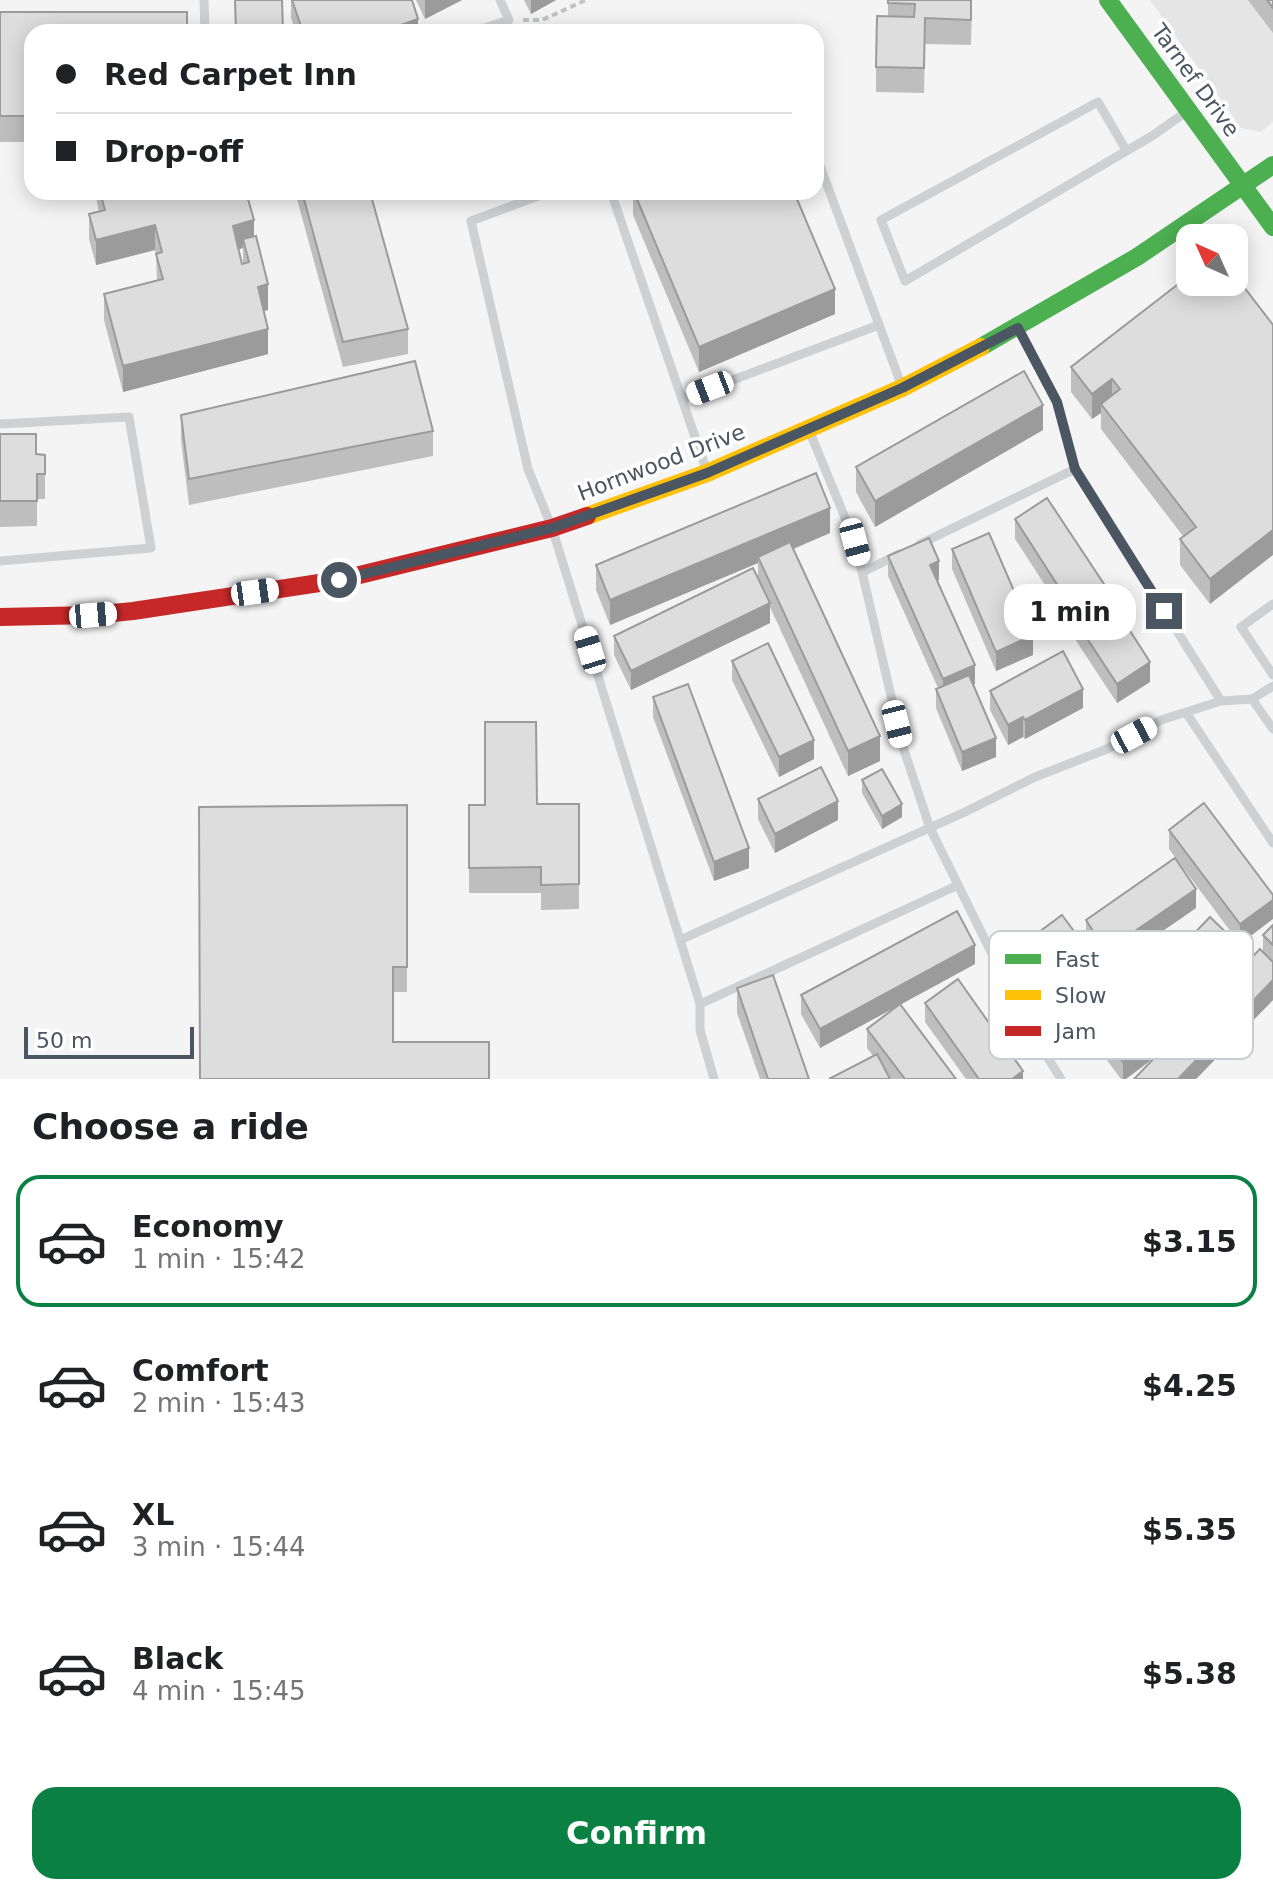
<!DOCTYPE html>
<html lang="en">
<head>
<meta charset="utf-8">
<style>
  :root { --surface:#fff; --page:#f2f2f2; --text:#202124; --muted:#757577; --line:#e0e0e0; --accent:#0b8043 }
  body { margin:0; font-family:"DejaVu Sans",sans-serif; background:var(--page); color:var(--text); height:100vh; display:flex; flex-direction:column; font-size:30px; white-space:nowrap }
  * { box-sizing:border-box; margin:0 }
  p { font-size:26px; color:var(--muted) }
  .icon { flex:none; width:44px; height:44px; fill:none; stroke:currentColor; stroke-width:2; stroke-linecap:round; stroke-linejoin:round }
  .map { position:relative; height:1079px; overflow:hidden }
  .panel { display:flex; flex-direction:column; background:var(--surface); flex:1 }
  .panel>* { flex:none }
  .hud { position:absolute; left:24px; top:24px; width:800px; height:176px; border-radius:24px; box-shadow:0 4px 20px #0003; display:grid; align-content:center; height:176px; padding:0 32px; background:var(--surface) }
  .needle { width:52px; rotate:315deg }
  .controls { position:absolute; left:1176px; top:224px; display:grid; gap:16px }
  .controls a { display:grid; place-items:center; width:72px; height:72px; border-radius:16px; background:var(--surface); box-shadow:0 4px 20px #0003; font-size:40px }
  .scale { position:absolute; left:24px; bottom:20px; width:170px; box-sizing:border-box; padding-left:8px; border:4px solid #4a5661; border-top:0; font-size:22px; line-height:28px; white-space:nowrap; color:#4a5661; -webkit-text-stroke:6px #fff; paint-order:stroke }
  .end { position:absolute; width:36px; height:36px; margin:-18px; border:10px solid #4a5661; background:#fff; box-shadow:0 0 0 4px #fff }
  .from { border-radius:50% }
  .bubble { position:absolute; height:56px; border-radius:24px; background:var(--surface); box-shadow:0 4px 20px #0003; font-size:26px; font-weight:700; line-height:56px; text-align:center }
  .car { position:absolute; width:24px; height:48px; margin:-24px -12px; border-radius:10px; box-shadow:0 0 6px 2px #0007; background:linear-gradient(#fff 24%,#345 0 40%,#fff 0 76%,#345 0 86%,#fff 0) }
  .hud b { display:flex; align-items:center; gap:28px; height:76px; font-size:30px }
  .hud b+b { border-top:2px solid var(--line) }
  .hud i { width:20px; height:20px; background:var(--text) }
  ul { padding:0; list-style:none }
  li { display:flex; align-items:center; gap:24px; height:132px; margin:0 16px 12px; padding:0 16px; border:4px solid transparent; border-radius:24px }
  li div { flex:1 }
  li b { display:block; font-size:30px }
  li em { font-style:normal; font-weight:700 }
  li.selected { border-color:var(--accent) }
  li>.icon { width:72px; height:72px; stroke-width:1.5 }
  h2 { padding:0 32px; font-size:36px; line-height:96px }
  .action { display:flex; gap:16px; margin-top:auto; padding:16px 32px }
  .action a { flex:1; height:92px; border-radius:24px; background:var(--accent); color:#fff; font-size:32px; font-weight:700; line-height:92px; text-align:center }
  .map>svg:first-child { display:block }
</style>
</head>
<body>
<div class="map">
<svg width="1273" height="1079" viewBox="0 0 1273 1079">
  <rect width="100%" height="100%" fill="#f4f4f4"/>
  <polygon fill="#e6e5e6" points="1150,0 1273,0 1273,122 1261,132 1241,128"/>
  <g fill="none" stroke-linecap="round" stroke-linejoin="round">
    <g stroke="#bcc7c4" stroke-width="4" stroke-dasharray="6 4" stroke-linecap="butt">
      <polyline points="523,20 542,20 586,0"/>
      <polyline points="293,32 294,22"/>
    </g>
    <g stroke="#ced0d2" stroke-width="9">
      <polyline points="204,0 205,32"/>
      <polyline points="472,32 509,20 500,0"/>
      <polyline points="1126,150 1098,102 881,220 905,281 1152,136 1186,112"/>
      <polyline points="816,155 901,384"/>
      <polyline points="549,192 471,221 528,469 552,528 700,1004 700,1030 714,1079"/>
      <polyline points="611,192 706,469"/>
      <polyline points="1019,330 1057,402 1075,469 1221,701"/>
      <polyline points="682,399 879,325"/>
      <polyline points="0,424 129,417 151,548 0,561"/>
      <polyline points="809,430 855,542 903,747 930,828 1025,1021 1061,1079"/>
      <polyline points="920,544 1075,469"/>
      <polyline points="863,572 899,554"/>
      <polyline points="1273,604 1241,627 1273,675"/>
      <polyline points="1252,699 1273,729"/>
      <polyline points="1187,714 1273,843"/>
      <polyline points="680,940 965,812 1035,777 1107,749 1161,720 1221,701 1252,699 1273,686"/>
      <polyline points="700,1004 956,886"/>
    </g>
    <g stroke="#4caf50" stroke-width="18">
      <polyline points="1108,0 1273,227"/>
      <polyline points="981,347 1137,257 1273,165"/>
    </g>
    <polyline stroke="#ffc107" stroke-width="18" points="587,516 707,473 902,388 981,347"/>
    <polyline stroke="#c62828" stroke-width="18" points="0,617 93,615 133,611 339,580 552,528 587,516"/>
  </g>
  <g fill="#bebebf" fill-rule="evenodd">
    <polygon points="291,0 418,32 296,32 291,18"/>
    <polygon points="416,0 462,0 425,19"/>
    <polygon points="524,0 556,0 531,14"/>
    <polygon points="888,0 972,0 971,45 925,44 924,93 876,92 876,67 888,16"/>
    <polygon points="1248,0 1273,0 1273,33"/>
    <polygon points="0,12 32,32 32,142 0,142"/>
    <path d="M 95,192 L 246,192 L 268,310 L 264,311 L 268,354 L 123,392 L 104,320 L 104,294 L 157,281 L 156,255 L 155,250 L 96,265 L 89,239 L 89,214 L 99,212 ZM 243,248 L 243,263 L 242,264 L 239,249 Z"/>
    <polygon points="295,192 370,192 408,329 408,354 343,367"/>
    <polygon points="633,192 794,192 835,314 699,372 633,215"/>
    <polygon points="1234,282 1210,604 1180,565 1180,539 1183,536 1101,429 1101,413 1092,419 1071,392 1071,367"/>
    <polygon points="181,415 433,431 433,456 189,505 181,440"/>
    <polygon points="1043,430 875,527 856,492 856,467"/>
    <polygon points="0,434 36,454 45,455 45,499 37,499 37,526 0,527"/>
    <polygon points="1015,519 1104,593 1150,682 1117,703 1071,633 1071,625 1015,539"/>
    <polygon points="830,533 794,549 880,761 848,776 770,607 770,623 631,690 614,655 614,636 758,579 758,563 610,625 596,590 596,565"/>
    <polygon points="952,549 1033,655 996,671 952,569"/>
    <polygon points="888,556 939,580 937,581 975,684 973,685 996,757 962,771 936,708 936,689 938,688 888,576"/>
    <polygon points="732,661 814,759 779,777 732,680"/>
    <polygon points="990,691 1083,708 1025,739 1023,737 1008,745 990,710"/>
    <polygon points="653,697 749,868 714,881 653,717"/>
    <polygon points="862,780 902,817 882,829 862,793"/>
    <polygon points="758,799 838,820 775,853 758,819"/>
    <polygon points="579,804 579,909 541,910 541,893 469,893 469,805"/>
    <polygon points="407,805 407,992 393,992 393,1042 200,1079"/>
    <polygon points="1169,830 1273,895 1240,944 1169,849"/>
    <polygon points="1196,908 1106,970 1086,940 1086,920"/>
    <polygon points="1273,925 1273,1000 1196,1079 1263,952 1263,935"/>
    <polygon points="1031,938 1135,1014 1135,995 1236,961 1161,1039 1136,1016 1126,1079 1121,1079 1031,958"/>
    <polygon points="975,964 900,1005 956,1079 829,1079 873,1056 867,1048 867,1029 896,1007 820,1048 801,1014 801,995"/>
    <polygon points="737,988 809,1079 760,1079 737,1013"/>
    <polygon points="925,1003 1023,1079 966,1079 925,1022"/>
  </g>
  <g fill="#9b9b9b">
    <polygon points="425,0 462,0 425,19"/>
    <polygon points="531,0 556,0 531,14"/>
    <polygon points="418,19 418,32 381,32"/>
    <polygon points="254,220 254,246 243,239 243,248 233,251 233,226"/>
    <polygon points="155,225 155,250 96,265 96,240"/>
    <polygon points="268,284 268,310 258,312 258,287"/>
    <polygon points="835,289 835,314 699,372 699,347"/>
    <polygon points="268,329 268,354 123,392 123,366"/>
    <polygon points="1112,379 1112,404 1101,404 1101,413 1092,419 1092,394"/>
    <polygon points="1043,405 1043,430 875,527 875,501"/>
    <polygon points="830,508 830,533 761,562 758,557 758,563 610,625 610,600"/>
    <polygon points="1273,530 1273,555 1210,604 1210,579"/>
    <polygon points="939,561 939,580 930,584 930,565"/>
    <polygon points="1104,584 1104,604 1071,614 1071,625 1071,606"/>
    <polygon points="770,603 770,623 631,690 631,671"/>
    <polygon points="1033,635 1033,655 996,671 996,652"/>
    <polygon points="1150,662 1150,682 1117,703 1117,684"/>
    <polygon points="975,665 975,684 943,698 943,679"/>
    <polygon points="1083,689 1083,708 1025,739 1025,720"/>
    <polygon points="1023,717 1023,737 1008,745 1008,725"/>
    <polygon points="880,736 880,761 848,776 848,751"/>
    <polygon points="996,738 996,757 962,771 962,752"/>
    <polygon points="814,740 814,759 779,777 779,757"/>
    <polygon points="838,801 838,820 775,853 775,834"/>
    <polygon points="902,804 902,817 882,829 882,816"/>
    <polygon points="749,848 749,868 714,881 714,862"/>
    <polygon points="1196,889 1196,908 1106,970 1106,951"/>
    <polygon points="1273,900 1273,919 1240,944 1240,924"/>
    <polygon points="1236,942 1236,961 1161,1039 1161,1020"/>
    <polygon points="975,945 975,964 820,1048 820,1029"/>
    <polygon points="1273,980 1273,1000 1196,1079 1178,1079"/>
    <polygon points="1154,1039 1154,1058 1126,1079 1123,1079 1123,1062"/>
    <polygon points="1023,1071 1023,1079 1012,1079"/>
  </g>
  <g fill="#ddddde" stroke="#9b9b9b" stroke-width="2">
    <polygon points="235,0 282,0 283,32 236,32"/>
    <polygon points="292,0 412,0 418,19 381,32 303,32"/>
    <polygon points="888,0 971,0 971,20 925,18 924,68 876,67 877,16 914,17 915,4 888,3"/>
    <polygon points="1267,0 1273,0 1273,8"/>
    <polygon points="0,12 187,12 187,32 32,32 32,116 0,116"/>
    <polygon points="100,192 246,192 254,220 233,226 242,264 249,262 243,239 256,236 268,284 258,287 268,329 123,366 104,294 163,279 156,254 162,252 155,225 96,240 89,214 105,210"/>
    <polygon points="302,192 370,192 408,329 343,342"/>
    <polygon points="634,192 794,192 835,289 699,347"/>
    <polygon points="1234,274 1273,325 1273,530 1210,579 1180,539 1196,527 1101,404 1120,389 1112,379 1092,394 1071,367 1190,275 1190,282 1234,282"/>
    <polygon points="415,361 433,431 189,479 181,415"/>
    <polygon points="1024,371 1043,405 875,501 856,467"/>
    <polygon points="0,434 36,434 36,454 45,455 45,474 37,474 37,501 0,501"/>
    <polygon points="816,473 830,508 610,600 596,565"/>
    <polygon points="1047,498 1104,584 1071,606 1015,519"/>
    <polygon points="989,533 1033,635 996,652 952,549"/>
    <polygon points="929,538 939,561 930,565 975,665 943,679 888,556"/>
    <polygon points="790,542 880,736 848,751 758,557"/>
    <polygon points="753,568 770,603 631,671 614,636"/>
    <polygon points="1105,592 1150,662 1117,684 1071,614"/>
    <polygon points="768,643 814,740 779,757 732,661"/>
    <polygon points="1063,651 1083,689 1025,720 1023,717 1008,725 990,691"/>
    <polygon points="969,675 996,738 962,752 936,689"/>
    <polygon points="688,684 749,848 714,862 653,697"/>
    <polygon points="485,722 536,722 537,804 579,804 579,884 541,885 541,867 469,868 469,805 485,805"/>
    <polygon points="821,767 838,801 775,834 758,799"/>
    <polygon points="882,769 902,804 882,816 862,780"/>
    <polygon points="1204,803 1273,895 1273,900 1240,924 1169,830"/>
    <polygon points="407,805 407,967 393,967 393,1042 489,1042 489,1079 200,1079 199,807"/>
    <polygon points="1175,858 1196,889 1106,951 1086,920"/>
    <polygon points="957,911 975,945 820,1029 801,995"/>
    <polygon points="1062,915 1154,1039 1123,1062 1031,938"/>
    <polygon points="1210,917 1236,942 1161,1020 1135,995"/>
    <polygon points="1273,925 1273,945 1263,935"/>
    <polygon points="1260,949 1273,962 1273,980 1178,1079 1134,1079"/>
    <polygon points="773,975 809,1079 768,1079 737,988"/>
    <polygon points="958,979 1023,1071 1012,1079 979,1079 925,1003"/>
    <polygon points="900,1004 956,1079 905,1079 867,1029"/>
    <polygon points="877,1054 890,1079 829,1079"/>
  </g>
  <g fill="none" stroke-linecap="round" stroke-linejoin="round">
    <polyline stroke="#4a5661" stroke-width="10" points="339,580 552,528 707,473 902,388 1018,328 1057,402 1075,469 1164,611"/>
  </g>
  <g text-anchor="middle" stroke-width="7" stroke-linejoin="round" paint-order="stroke">
    <g font-size="22" fill="#4a5661" stroke="#fff">
      <text transform="translate(1196 80) rotate(54)" y="8">Tarnef Drive</text>
      <text transform="translate(661 462) rotate(-21)" y="8">Hornwood Drive</text>
    </g>
  </g>
  <rect x="989" y="931" width="264" height="128" rx="12" fill="#fff" stroke="#c9ccd0" stroke-width="2"/>
  <rect x="1005" y="954" width="36" height="10" fill="#4caf50"/>
  <rect x="1005" y="990" width="36" height="10" fill="#ffc107"/>
  <rect x="1005" y="1026" width="36" height="10" fill="#c62828"/>
  <g font-size="22" fill="#4a5661">
    <text x="1055" y="967">Fast</text>
    <text x="1055" y="1003">Slow</text>
    <text x="1055" y="1039">Jam</text>
  </g>
</svg>
<div class="controls">
<a><svg class="needle" viewBox="-14 -14 28 28"><path d="M0-13l5 13h-10z" fill="#e53935"/><path d="M0 13l5-13h-10z" fill="#757577"/></svg></a>
</div>
<div class="scale">50 m</div>
<i class="end from" style="left:339px;top:580px"></i>
<i class="end" style="left:1164px;top:611px"></i>
<div class="bubble" style="left:1004px;top:584px;width:132px">1 min</div>
<i class="car" style="left:710px;top:388px;rotate:249deg"></i>
<i class="car" style="left:855px;top:542px;rotate:165deg"></i>
<i class="car" style="left:255px;top:592px;rotate:82deg"></i>
<i class="car" style="left:93px;top:615px;rotate:85deg"></i>
<i class="car" style="left:590px;top:650px;rotate:343deg"></i>
<i class="car" style="left:897px;top:724px;rotate:166deg"></i>
<i class="car" style="left:1134px;top:735px;rotate:62deg"></i>
<div class="hud">
<b><i class="from"></i>Red Carpet Inn</b>
<b><i></i>Drop-off</b>
</div>
</div>
<section class="panel">
<h2>Choose a ride</h2>
<ul>
<li class="selected"><svg class="icon" aria-label="car" viewBox="0 0 24 24"><path d="M5 17H2v-5l4-1 3-4h7l3 4 3 1v5h-3M9 17h6M6 11h13"/><circle cx="7" cy="17" r="2"/><circle cx="17" cy="17" r="2"/></svg><div><b>Economy</b><p>1 min · 15:42</p></div><em>$3.15</em></li>
<li><svg class="icon" aria-label="car" viewBox="0 0 24 24"><path d="M5 17H2v-5l4-1 3-4h7l3 4 3 1v5h-3M9 17h6M6 11h13"/><circle cx="7" cy="17" r="2"/><circle cx="17" cy="17" r="2"/></svg><div><b>Comfort</b><p>2 min · 15:43</p></div><em>$4.25</em></li>
<li><svg class="icon" aria-label="car" viewBox="0 0 24 24"><path d="M5 17H2v-5l4-1 3-4h7l3 4 3 1v5h-3M9 17h6M6 11h13"/><circle cx="7" cy="17" r="2"/><circle cx="17" cy="17" r="2"/></svg><div><b>XL</b><p>3 min · 15:44</p></div><em>$5.35</em></li>
<li><svg class="icon" aria-label="car" viewBox="0 0 24 24"><path d="M5 17H2v-5l4-1 3-4h7l3 4 3 1v5h-3M9 17h6M6 11h13"/><circle cx="7" cy="17" r="2"/><circle cx="17" cy="17" r="2"/></svg><div><b>Black</b><p>4 min · 15:45</p></div><em>$5.38</em></li>
</ul>
<div class="action"><a>Confirm</a></div>
</section>
</body>
</html>
